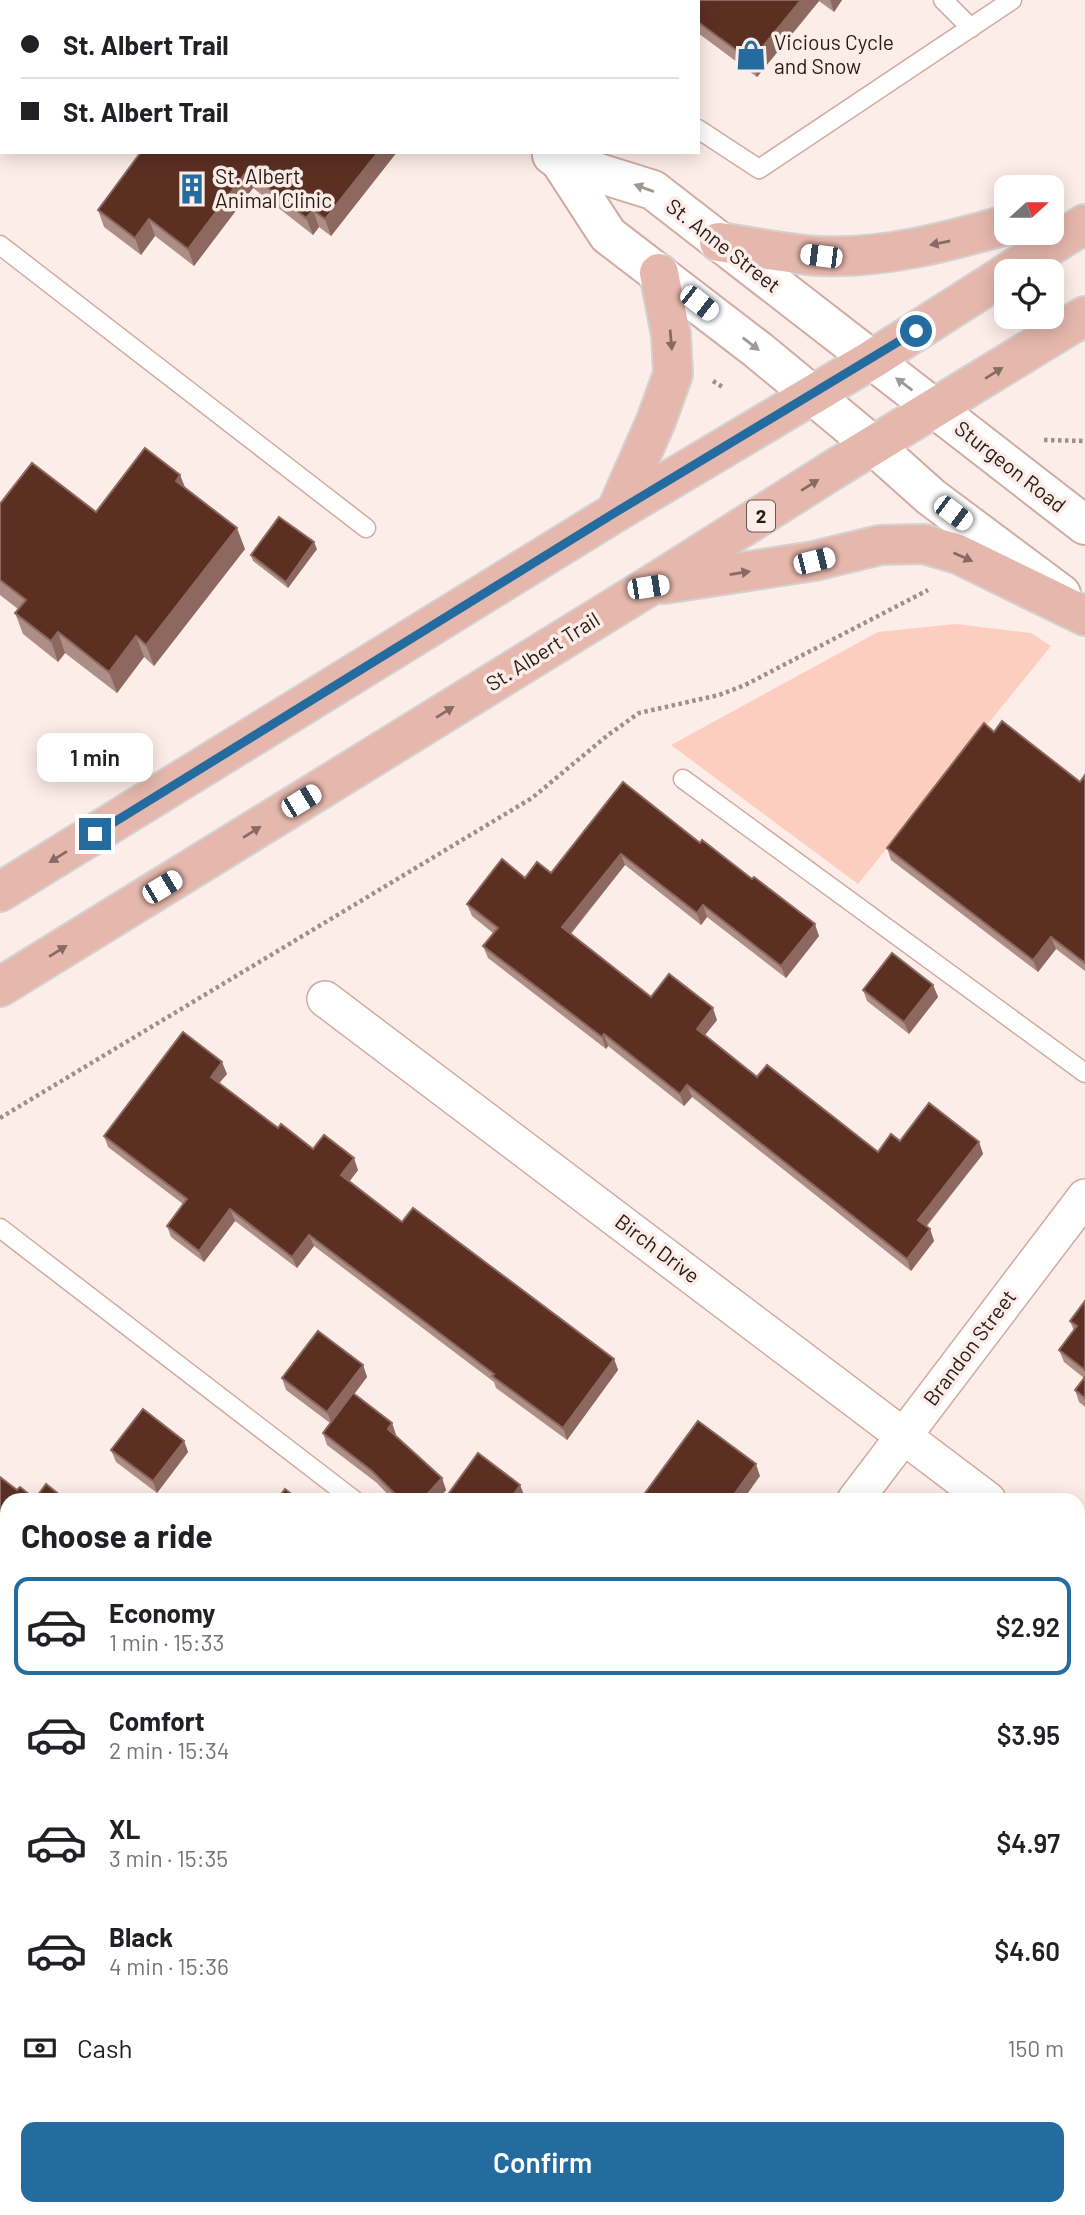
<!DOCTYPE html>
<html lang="en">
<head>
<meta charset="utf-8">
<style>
  :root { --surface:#fff; --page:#f2f2f2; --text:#202124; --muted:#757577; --line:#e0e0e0; --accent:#246ca0 }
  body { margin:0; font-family:Barlow,sans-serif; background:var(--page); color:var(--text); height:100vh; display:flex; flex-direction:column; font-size:26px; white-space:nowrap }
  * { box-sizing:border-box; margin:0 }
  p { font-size:23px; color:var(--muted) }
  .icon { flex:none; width:38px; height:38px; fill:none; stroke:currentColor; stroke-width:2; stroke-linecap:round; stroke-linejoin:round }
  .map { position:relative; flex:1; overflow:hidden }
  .side { position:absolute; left:0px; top:1493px; width:1085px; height:723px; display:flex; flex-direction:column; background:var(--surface); border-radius:21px 21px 0 0; box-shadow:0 4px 18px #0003 }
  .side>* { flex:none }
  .guide { position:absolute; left:0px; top:0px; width:700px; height:154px; box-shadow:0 4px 18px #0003; display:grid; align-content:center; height:154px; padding:0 21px; background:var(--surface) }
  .needle { width:46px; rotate:69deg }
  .tools { position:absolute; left:994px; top:175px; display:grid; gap:14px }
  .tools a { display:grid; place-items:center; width:70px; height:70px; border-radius:14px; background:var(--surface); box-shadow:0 4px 18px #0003; font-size:35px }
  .end { position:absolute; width:32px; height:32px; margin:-16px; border:9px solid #246ca0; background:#fff; box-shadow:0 0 0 4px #fff }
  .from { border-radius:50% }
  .bubble { position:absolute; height:49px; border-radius:14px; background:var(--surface); box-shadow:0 4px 18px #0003; font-size:23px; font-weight:600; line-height:49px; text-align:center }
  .car { position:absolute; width:21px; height:42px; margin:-21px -10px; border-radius:9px; box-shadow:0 0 5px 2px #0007; background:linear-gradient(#fff 24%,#345 0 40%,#fff 0 76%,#345 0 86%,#fff 0) }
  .guide b { display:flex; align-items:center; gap:24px; height:66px; font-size:26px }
  .guide b+b { border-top:2px solid var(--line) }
  .guide i { width:18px; height:18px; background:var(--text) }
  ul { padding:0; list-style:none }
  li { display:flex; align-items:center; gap:21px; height:98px; margin:0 14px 10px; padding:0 7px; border:4px solid transparent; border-radius:14px }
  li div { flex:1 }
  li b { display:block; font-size:26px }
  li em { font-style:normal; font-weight:600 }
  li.selected { border-color:var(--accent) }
  li>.icon { width:63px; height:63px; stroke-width:1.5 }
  h2 { padding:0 21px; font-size:32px; line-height:84px }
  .pay { display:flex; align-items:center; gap:18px; height:77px; padding:0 21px; font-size:26px }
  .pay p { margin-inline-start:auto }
  .primary-button { display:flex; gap:14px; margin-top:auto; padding:14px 21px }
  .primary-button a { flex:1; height:80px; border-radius:14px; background:var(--accent); color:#fff; font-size:28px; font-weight:600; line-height:80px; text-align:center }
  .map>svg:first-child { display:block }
</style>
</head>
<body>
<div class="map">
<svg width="1085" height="2215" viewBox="0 0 1085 2215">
  <rect width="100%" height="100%" fill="#fdede8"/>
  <polygon fill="#fdcdc0" points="956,624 1031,633 1051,646 858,884 671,745 878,632"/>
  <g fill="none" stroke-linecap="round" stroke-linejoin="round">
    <g stroke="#d1aba1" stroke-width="21">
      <g id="lane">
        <polyline points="943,0 971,28"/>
        <polyline points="664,2 666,0"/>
        <polyline points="698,129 759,169 1012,0"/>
        <polyline points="0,245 366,528"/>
        <polyline points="683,779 1085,1073"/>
        <polyline points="0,1228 354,1500"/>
        <polyline points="1078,2052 1085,2057"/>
      </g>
    </g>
    <g stroke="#d1aba1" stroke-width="38">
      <g id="street">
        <polyline points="325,999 988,1500"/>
        <polyline points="855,1500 1085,1197"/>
        <polyline points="1078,1568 1085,1573"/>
        <polyline points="0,1728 7,1733"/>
        <polyline points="628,2208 636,2215"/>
        <polyline points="310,2215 315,2208"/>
      </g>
    </g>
    <g stroke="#d1aba1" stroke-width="42">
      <g id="secondary">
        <polyline points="339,0 341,2"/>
        <polyline points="552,155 560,161 653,190 1085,525"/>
        <polyline points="560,161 608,235 758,350 874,446 931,497 1061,594"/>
      </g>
    </g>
    <g stroke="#d4d1d1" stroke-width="42">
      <g id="primary">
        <path d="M 719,242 C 752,247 786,254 820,256 C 883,259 947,242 1006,225"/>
        <polyline points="1010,271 1085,224"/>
        <polyline points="616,512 656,421 673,374 671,335 659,273"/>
        <polyline points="664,584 814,561 880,545 924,544 958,554 1085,616"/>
        <polyline points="0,892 616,512 871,360 1006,274"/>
        <polyline points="0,987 648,587 836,468 1085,316"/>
      </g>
    </g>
    <g stroke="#9e8f8a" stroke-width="4.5" stroke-dasharray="3.5 3.5" stroke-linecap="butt">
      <polyline points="713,381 724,388"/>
      <polyline points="1044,440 1085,441"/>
      <polyline points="0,1118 532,798 608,735 639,713 719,695 745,685 928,590"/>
    </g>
    <use href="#lane" stroke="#fff" stroke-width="18"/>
    <use href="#street" stroke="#fff" stroke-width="35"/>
    <use href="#secondary" stroke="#fff" stroke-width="38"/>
    <use href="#primary" stroke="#e6b8ad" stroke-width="38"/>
  </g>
  <g fill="#ac8e86">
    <polygon points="685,0 842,0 834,12 819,1 757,77 698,33 698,2"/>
    <polygon points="141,152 397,152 331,236 319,227 313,235 253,188 194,266 155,236 141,255 104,227 98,210"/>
    <polygon points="180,475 185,487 245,549 154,666 144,657 117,693 65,653 58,662 23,634 15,613 18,609 0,595 0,504 96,512"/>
    <polygon points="317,549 288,588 253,561 251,555"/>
    <polygon points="994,732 1080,782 1085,775 1085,971 1056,949 1038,972 891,860 887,848"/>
    <polygon points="623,782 819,936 786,978 707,917 701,925 625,865 571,934 651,997 717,1020 705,1035 757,1077 878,1152 900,1141 979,1142 983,1154 927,1226 930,1229 934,1241 911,1271 692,1097 684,1106 608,1046 606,1049 488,958 483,946 493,933 472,916 467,904 525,878 551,873"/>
    <polygon points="933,985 938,997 909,1034 867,1001 863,990"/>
    <polygon points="227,1074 219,1083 278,1128 313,1149 358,1170 349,1182 402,1222 614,1359 618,1370 567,1440 496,1388 494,1382 314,1246 297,1268 235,1221 204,1262 171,1237 167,1226 183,1204 108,1147 104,1136"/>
    <polygon points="1085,1301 1085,1407 1079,1402 1075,1390 1084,1378 1064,1362 1059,1350 1074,1331 1070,1321"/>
    <polygon points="363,1365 367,1377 354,1394 392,1423 396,1435 396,1436 442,1478 446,1490 438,1500 393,1500 377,1483 327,1445 323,1433 330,1423 286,1390 282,1378"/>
    <polygon points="184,1441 188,1452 157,1493 116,1462 111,1450"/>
    <polygon points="0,1477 17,1490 35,1499 66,1500 7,1500 7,1567 0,1561"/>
    <polygon points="0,1879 7,1885 7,1990 0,1985"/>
    <polygon points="1078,1899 1085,1904 1085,2020 1078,2015"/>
    <polygon points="847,2208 985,2208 981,2213 983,2215 855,2215"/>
  </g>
  <g fill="#8c685e">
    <polygon points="801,0 819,0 819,1 757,77 751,61"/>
    <polygon points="830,0 842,0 834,12"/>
    <polygon points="378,152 397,152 331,236 325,219"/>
    <polygon points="247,171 253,188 194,266 188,249"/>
    <polygon points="313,210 319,227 313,235 306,218"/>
    <polygon points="149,219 155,236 141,255 135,238"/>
    <polygon points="180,475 188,496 176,481"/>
    <polygon points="237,528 245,549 154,666 146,645"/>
    <polygon points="314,542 317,549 288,588 286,582"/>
    <polygon points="58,632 65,653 58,662 51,641"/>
    <polygon points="136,636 144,657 117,693 109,672"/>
    <polygon points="621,854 625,865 566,939 562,927"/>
    <polygon points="703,905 707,917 701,925 697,913"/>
    <polygon points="815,924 819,936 786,978 781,966"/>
    <polygon points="1051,937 1056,949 1038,972 1033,960"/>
    <polygon points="933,985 938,997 909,1034 904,1022"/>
    <polygon points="713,1008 717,1020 701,1040 697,1029"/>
    <polygon points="604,1034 608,1046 606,1049 602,1037"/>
    <polygon points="222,1062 227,1074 215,1088 211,1077"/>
    <polygon points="687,1085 692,1097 684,1106 680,1094"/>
    <polygon points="979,1142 983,1154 922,1231 918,1220"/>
    <polygon points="354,1158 358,1170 345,1187 341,1175"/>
    <polygon points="230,1209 235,1221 204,1262 199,1251"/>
    <polygon points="930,1229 934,1241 911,1271 907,1259"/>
    <polygon points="309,1235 314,1246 297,1268 292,1257"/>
    <polygon points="614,1359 618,1370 567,1440 563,1428"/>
    <polygon points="363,1365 367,1377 332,1424 327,1412"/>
    <polygon points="392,1423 396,1435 392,1441 388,1429"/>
    <polygon points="184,1441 188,1452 157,1493 153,1481"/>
    <polygon points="756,1464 760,1476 743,1500 730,1500"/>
    <polygon points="442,1478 446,1490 438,1500 422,1500"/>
    <polygon points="520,1485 525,1497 523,1500 510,1500"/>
    <polygon points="973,2208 985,2208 980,2215"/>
  </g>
  <g fill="#5c2f23" stroke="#8c685e" stroke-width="2">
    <polygon points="15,0 109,0 112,2 14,2"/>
    <polygon points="685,0 801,0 751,61 698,22 698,2 684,2"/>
    <polygon points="141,152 378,152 325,219 313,210 306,218 247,171 188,249 149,219 135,238 98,210"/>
    <polygon points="145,448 180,475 176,481 237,528 146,645 136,636 109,672 58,632 51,641 15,613 26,600 0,580 0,504 32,463 96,512"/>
    <polygon points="279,517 314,542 286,582 251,555"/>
    <polygon points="1002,721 1080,782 1085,775 1085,963 1051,937 1033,960 887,848 984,723 994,732"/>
    <polygon points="623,782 700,843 702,840 752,879 754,877 815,924 781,966 703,905 697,913 621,854 562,927 651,997 669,974 713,1008 697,1029 757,1077 767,1065 878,1152 891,1134 900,1141 929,1103 979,1142 918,1220 930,1229 907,1259 687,1085 680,1094 604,1034 602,1037 483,946 498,928 467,904 502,859 525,878 537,862 551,873"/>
    <polygon points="892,953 933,985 904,1022 863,990"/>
    <polygon points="183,1032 222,1062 211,1077 278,1128 281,1124 313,1149 324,1135 354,1158 341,1175 402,1222 413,1208 614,1359 563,1428 492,1376 494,1374 309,1235 292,1257 230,1209 199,1251 167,1226 187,1199 104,1136"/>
    <polygon points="1085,1301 1085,1370 1059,1350 1077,1326 1070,1321"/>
    <polygon points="318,1331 363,1365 327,1412 282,1378"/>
    <polygon points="1085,1377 1085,1398 1075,1390"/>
    <polygon points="353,1393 392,1423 388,1429 442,1478 422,1500 401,1500 372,1471 323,1433"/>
    <polygon points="143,1409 184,1441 153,1481 111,1450"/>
    <polygon points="698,1421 756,1464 730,1500 640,1500"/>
    <polygon points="478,1453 520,1485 510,1500 444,1500"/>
    <polygon points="0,1477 17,1490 20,1487 35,1499 46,1484 66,1500 7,1500 7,1558 0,1553"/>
    <polygon points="285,1489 299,1500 277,1500"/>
    <polygon points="0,1879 7,1885 7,1981 0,1976"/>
    <polygon points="1078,1899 1085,1904 1085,2011 1078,2006"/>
    <polygon points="857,2208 975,2208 983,2215 865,2215"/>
    <polygon points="109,2210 115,2215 105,2215"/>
  </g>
  <defs><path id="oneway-solid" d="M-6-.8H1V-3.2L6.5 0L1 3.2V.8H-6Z" transform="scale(1.75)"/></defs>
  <g fill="#9e9897">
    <use href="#oneway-solid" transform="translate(644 188) rotate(-160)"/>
    <use href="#oneway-solid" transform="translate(751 344) rotate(38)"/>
    <use href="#oneway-solid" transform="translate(904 384) rotate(-143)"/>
  </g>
  <g fill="#876a62">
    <use href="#oneway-solid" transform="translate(940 243) rotate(169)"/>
    <use href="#oneway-solid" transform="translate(671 340) rotate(85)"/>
    <use href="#oneway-solid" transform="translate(994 373) rotate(-32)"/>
    <use href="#oneway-solid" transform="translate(810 485) rotate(-32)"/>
    <use href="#oneway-solid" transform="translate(963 557) rotate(24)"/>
    <use href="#oneway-solid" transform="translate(740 573) rotate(-9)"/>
    <use href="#oneway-solid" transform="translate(445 712) rotate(-32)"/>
    <use href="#oneway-solid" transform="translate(252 832) rotate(-32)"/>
    <use href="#oneway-solid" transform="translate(58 857) rotate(148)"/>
    <use href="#oneway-solid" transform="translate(58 951) rotate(-32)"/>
  </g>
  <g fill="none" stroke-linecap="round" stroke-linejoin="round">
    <polyline stroke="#246ca0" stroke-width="9" points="95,834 616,512 916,331"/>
  </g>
  <defs>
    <g id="shop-bare" transform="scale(2.415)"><path d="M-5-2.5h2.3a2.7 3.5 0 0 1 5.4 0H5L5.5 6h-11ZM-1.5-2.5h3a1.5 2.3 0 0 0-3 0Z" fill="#246ca0" stroke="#fdede8" stroke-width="2.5" paint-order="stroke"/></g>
    <g id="building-bare" transform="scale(2.415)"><path d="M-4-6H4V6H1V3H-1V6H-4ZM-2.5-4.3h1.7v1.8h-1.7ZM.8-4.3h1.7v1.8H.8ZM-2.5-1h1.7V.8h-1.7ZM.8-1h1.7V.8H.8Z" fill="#246ca0" stroke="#fdede8" stroke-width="2.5" paint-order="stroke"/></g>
  </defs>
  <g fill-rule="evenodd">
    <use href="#shop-bare" x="751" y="55"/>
    <use href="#building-bare" x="192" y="189"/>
  </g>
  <g text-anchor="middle" stroke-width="7" stroke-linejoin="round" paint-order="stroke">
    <rect fill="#fdede8" stroke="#685a56" stroke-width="2" x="747" y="500.5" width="28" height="31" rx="5"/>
    <g font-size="19" font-weight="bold" fill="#281b17">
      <text x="761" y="523">2</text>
    </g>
    <g font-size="21" fill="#281b17" stroke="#fdede8" text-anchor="start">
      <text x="774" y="50">Vicious Cycle<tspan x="774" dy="24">and Snow</tspan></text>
      <text x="215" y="184">St. Albert<tspan x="215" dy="24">Animal Clinic</tspan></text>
    </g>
    <g font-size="21" fill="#281b17" stroke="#fdede8">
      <text transform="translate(723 246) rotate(38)" y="7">St. Anne Street</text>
      <text transform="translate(1010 467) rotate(38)" y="7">Sturgeon Road</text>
      <text transform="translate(543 652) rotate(-32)" y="7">St. Albert Trail</text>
      <text transform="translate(657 1249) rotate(37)" y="7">Birch Drive</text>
      <text transform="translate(970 1348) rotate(-53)" y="7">Brandon Street</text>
    </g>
  </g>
</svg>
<div class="tools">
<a><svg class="needle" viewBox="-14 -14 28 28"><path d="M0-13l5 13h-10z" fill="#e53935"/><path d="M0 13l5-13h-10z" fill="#757577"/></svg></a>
<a><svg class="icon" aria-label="locate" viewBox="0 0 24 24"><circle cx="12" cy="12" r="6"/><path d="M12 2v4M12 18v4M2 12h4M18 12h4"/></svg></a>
</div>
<i class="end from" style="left:916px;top:331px"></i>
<i class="end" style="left:95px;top:834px"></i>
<div class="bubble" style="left:37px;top:733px;width:116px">1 min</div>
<i class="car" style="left:821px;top:256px;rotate:277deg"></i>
<i class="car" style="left:699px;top:303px;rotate:128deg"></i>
<i class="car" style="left:953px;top:513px;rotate:127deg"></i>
<i class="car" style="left:814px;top:561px;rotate:76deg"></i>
<i class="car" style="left:648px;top:587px;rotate:81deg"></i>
<i class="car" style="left:301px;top:801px;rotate:59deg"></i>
<i class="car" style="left:162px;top:887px;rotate:59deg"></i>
<div class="guide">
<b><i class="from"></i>St. Albert Trail</b>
<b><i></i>St. Albert Trail</b>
</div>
<section class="side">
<h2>Choose a ride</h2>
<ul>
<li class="selected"><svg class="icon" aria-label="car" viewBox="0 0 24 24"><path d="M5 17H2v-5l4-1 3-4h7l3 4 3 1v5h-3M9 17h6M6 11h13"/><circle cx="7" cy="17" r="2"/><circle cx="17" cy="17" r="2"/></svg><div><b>Economy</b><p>1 min · 15:33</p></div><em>$2.92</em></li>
<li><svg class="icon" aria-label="car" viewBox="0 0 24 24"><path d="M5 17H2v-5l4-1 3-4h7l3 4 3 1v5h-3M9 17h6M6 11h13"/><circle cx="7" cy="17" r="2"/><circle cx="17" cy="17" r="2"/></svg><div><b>Comfort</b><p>2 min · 15:34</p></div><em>$3.95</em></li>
<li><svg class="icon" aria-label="car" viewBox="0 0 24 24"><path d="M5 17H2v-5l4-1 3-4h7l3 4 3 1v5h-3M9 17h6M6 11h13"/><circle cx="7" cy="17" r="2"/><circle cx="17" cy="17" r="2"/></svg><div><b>XL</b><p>3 min · 15:35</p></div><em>$4.97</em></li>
<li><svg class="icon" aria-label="car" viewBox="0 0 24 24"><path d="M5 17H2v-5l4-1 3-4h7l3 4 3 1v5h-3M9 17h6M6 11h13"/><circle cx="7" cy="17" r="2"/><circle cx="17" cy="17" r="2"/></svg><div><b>Black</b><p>4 min · 15:36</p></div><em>$4.60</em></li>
</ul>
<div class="pay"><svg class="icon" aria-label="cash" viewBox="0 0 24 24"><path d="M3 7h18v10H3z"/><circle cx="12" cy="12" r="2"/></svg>Cash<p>150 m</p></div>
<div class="primary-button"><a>Confirm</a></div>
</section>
</div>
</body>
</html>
